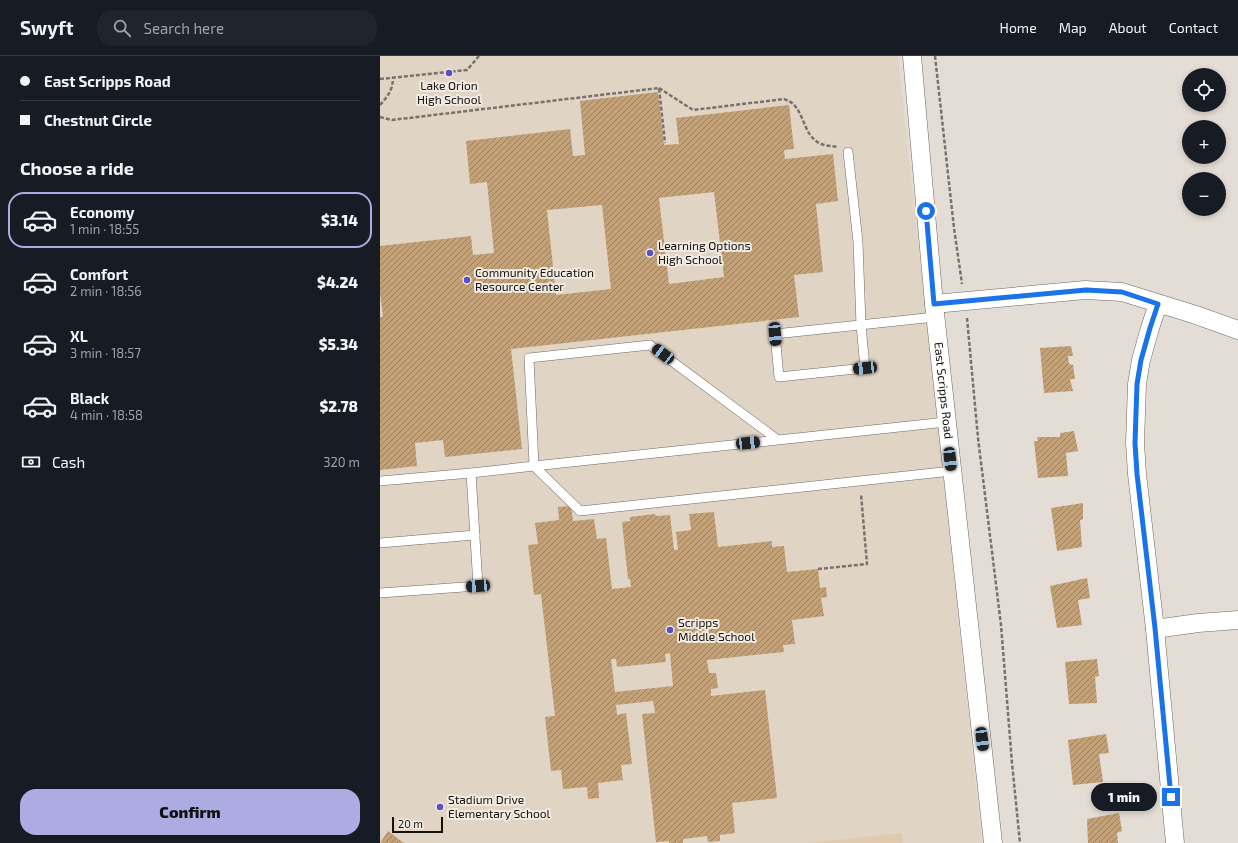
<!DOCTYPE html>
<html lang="en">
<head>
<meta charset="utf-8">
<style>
  :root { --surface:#171b24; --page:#20242c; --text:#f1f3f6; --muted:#9ea1a6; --line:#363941; --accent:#acabe2 }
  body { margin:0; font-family:"Exo 2",sans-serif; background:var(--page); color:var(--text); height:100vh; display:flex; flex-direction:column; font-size:15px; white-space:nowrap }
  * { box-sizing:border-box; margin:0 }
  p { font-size:13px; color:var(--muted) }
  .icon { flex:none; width:22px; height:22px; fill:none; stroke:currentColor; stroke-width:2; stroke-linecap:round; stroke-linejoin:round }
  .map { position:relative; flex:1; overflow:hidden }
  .side { display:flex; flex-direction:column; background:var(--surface); width:380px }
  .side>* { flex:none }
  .banner { display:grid; align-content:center; height:88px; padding:0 20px; background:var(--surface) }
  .buttons { position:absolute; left:802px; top:12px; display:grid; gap:8px }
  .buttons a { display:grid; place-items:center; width:44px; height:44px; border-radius:50%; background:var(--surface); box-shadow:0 2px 6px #0003; font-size:20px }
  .scale { position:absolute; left:12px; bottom:10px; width:51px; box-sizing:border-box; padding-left:4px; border:2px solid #13110e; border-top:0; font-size:11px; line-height:14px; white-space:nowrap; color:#13110e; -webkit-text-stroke:3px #f2ebe2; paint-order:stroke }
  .end { position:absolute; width:18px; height:18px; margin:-9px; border:5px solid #1a73e8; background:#fff; box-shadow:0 0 0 2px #fff }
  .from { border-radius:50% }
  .bubble { position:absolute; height:28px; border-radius:14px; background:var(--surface); box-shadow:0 2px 6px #0003; font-size:13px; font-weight:800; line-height:28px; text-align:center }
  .car { position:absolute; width:12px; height:24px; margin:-12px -6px; border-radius:5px; box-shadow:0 0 3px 1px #0007; background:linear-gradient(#222 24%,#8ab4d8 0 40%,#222 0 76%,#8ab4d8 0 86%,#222 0) }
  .banner b { display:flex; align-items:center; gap:14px; height:38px; font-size:15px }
  .banner b+b { border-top:1px solid var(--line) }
  .banner i { width:10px; height:10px; background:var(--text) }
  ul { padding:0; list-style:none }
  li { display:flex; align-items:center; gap:12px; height:56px; margin:0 8px 6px; padding:0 12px; border:2px solid transparent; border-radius:16px }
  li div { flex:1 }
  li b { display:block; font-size:15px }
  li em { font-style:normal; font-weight:800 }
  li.on { border-color:var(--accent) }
  li>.icon { width:36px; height:36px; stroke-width:1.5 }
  h2 { padding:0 20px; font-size:18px; line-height:48px }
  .pay { display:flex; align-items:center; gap:10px; height:44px; padding:0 20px; font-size:15px }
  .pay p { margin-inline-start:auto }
  .action { display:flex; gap:8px; margin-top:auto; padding:8px 20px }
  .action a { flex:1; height:46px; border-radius:16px; background:var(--accent); color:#111; font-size:16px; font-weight:800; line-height:46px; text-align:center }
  header { display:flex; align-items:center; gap:24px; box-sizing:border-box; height:56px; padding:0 20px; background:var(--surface); border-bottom:1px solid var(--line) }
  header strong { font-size:19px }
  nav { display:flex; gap:22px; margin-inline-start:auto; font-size:14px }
  .search { width:280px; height:36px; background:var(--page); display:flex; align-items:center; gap:10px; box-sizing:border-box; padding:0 14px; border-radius:16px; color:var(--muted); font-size:15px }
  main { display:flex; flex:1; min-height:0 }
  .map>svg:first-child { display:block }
</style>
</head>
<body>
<header>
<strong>Swyft</strong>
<div class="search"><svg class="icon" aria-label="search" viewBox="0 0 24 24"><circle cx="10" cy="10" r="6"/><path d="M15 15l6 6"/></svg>Search here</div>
<nav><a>Home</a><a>Map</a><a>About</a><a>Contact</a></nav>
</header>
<main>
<section class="side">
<div class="banner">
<b><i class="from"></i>East Scripps Road</b>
<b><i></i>Chestnut Circle</b>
</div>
<h2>Choose a ride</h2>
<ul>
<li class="on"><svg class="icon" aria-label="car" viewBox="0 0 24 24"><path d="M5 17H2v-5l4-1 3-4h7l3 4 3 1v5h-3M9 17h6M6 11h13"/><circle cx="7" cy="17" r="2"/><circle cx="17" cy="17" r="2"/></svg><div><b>Economy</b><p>1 min · 18:55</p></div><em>$3.14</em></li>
<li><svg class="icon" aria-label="car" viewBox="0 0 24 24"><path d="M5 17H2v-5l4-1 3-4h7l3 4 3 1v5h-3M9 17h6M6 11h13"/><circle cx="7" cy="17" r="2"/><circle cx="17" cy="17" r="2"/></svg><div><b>Comfort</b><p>2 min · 18:56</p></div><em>$4.24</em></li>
<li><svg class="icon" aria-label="car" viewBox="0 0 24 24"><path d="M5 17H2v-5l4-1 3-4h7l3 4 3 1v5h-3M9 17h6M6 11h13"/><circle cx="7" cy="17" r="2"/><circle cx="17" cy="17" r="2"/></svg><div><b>XL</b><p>3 min · 18:57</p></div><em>$5.34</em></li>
<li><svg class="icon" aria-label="car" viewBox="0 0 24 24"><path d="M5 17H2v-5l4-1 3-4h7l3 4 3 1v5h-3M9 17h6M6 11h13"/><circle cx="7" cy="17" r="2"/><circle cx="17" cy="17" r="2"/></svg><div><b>Black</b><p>4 min · 18:58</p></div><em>$2.78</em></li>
</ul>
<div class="pay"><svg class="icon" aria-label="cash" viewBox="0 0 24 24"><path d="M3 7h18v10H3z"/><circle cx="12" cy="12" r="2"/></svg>Cash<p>320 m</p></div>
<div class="action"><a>Confirm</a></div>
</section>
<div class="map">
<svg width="858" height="787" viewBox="0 0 858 787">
  <defs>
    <pattern id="building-hatch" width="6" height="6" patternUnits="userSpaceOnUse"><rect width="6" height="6" fill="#c2a178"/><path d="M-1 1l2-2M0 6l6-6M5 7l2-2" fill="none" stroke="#9c8261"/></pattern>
  </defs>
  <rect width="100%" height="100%" fill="#e4ddd5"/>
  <polygon fill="#e0d4c5" points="0,0 518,0 557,360 602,787 0,787"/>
  <polygon fill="#e0caaf" points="522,777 523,787 428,787"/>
  <g fill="url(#building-hatch)" fill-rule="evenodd">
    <path d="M 278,36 L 284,89 L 299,88 L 296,62 L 409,49 L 414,93 L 404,94 L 405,103 L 453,98 L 458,145 L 436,148 L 443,216 L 414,219 L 419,261 L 131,293 L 142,393 L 65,401 L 63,384 L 35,387 L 37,410 L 0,414 L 0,261 L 3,261 L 0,237 L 0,190 L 91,180 L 93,199 L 114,197 L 107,126 L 90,128 L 86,85 L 190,73 L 193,100 L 205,99 L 200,45 ZM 334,136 L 344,221 L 289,228 L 279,142 ZM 222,149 L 231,233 L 176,239 L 167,154 Z"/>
    <polygon points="691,290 693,300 688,300 689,308 693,309 695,323 690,323 693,335 664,337 660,292"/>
    <polygon points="694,375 698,395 686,397 688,420 658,422 654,385 658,385 657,381 680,381 680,377"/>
    <polygon points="703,447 703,463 700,464 702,491 677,495 671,452"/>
    <path d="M 191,450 L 193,465 L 214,463 L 217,483 L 226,482 L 232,533 L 251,531 L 250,523 L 248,523 L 242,466 L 250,465 L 250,461 L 275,458 L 276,460 L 290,459 L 294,494 L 298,494 L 296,476 L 311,474 L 309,458 L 334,456 L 338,491 L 392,485 L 392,491 L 404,490 L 407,516 L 438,513 L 440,532 L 446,531 L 447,541 L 441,542 L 444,560 L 412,564 L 415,588 L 403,589 L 404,596 L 327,604 L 329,617 L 336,617 L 338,632 L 331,633 L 331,640 L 385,634 L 397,742 L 352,747 L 355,777 L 340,779 L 340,785 L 328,786 L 327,780 L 303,783 L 303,787 L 289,787 L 289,785 L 276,786 L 262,658 L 275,657 L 273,645 L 236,649 L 237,659 L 246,657 L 252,708 L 241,709 L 243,724 L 218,727 L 219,742 L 208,743 L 207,731 L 183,733 L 181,714 L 171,715 L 165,661 L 175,660 L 161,538 L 154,539 L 148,489 L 158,488 L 155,467 L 179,464 L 178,451 ZM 290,597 L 293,630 L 235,636 L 231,603 L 236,603 L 237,611 L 286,606 L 285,598 Z"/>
    <polygon points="707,522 710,542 698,544 702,569 677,572 670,530"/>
    <polygon points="717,603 719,620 715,621 717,647 689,648 685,606"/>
    <polygon points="726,678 729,697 719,698 723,726 693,729 688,684"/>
    <polygon points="739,757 742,775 737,777 738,787 708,787 707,763"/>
    <polygon points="8,775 24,787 0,787"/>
  </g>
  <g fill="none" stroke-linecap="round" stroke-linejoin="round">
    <g stroke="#6e6861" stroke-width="10">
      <g id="service">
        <polyline points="468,96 478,186 481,269 485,312 399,321 395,278 555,261"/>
        <polyline points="398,384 154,410 149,302 270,289 398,384 566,366"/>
        <polyline points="0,425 91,417 154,410 200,455 572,415"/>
        <polyline points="0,487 95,479"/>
        <polyline points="0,537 98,530 91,417"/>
      </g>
    </g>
    <g stroke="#6e6861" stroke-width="19">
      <g id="minor">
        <path id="s1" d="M 532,0 L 554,248 L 613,787"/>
        <polyline points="554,248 705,234 742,236 816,259 858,274"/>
        <polyline points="778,248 770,272 761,304 757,328 755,387 757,418 775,573 795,787"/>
        <polyline points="775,573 818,567 858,564"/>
      </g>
    </g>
    <g stroke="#76726d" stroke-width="2.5" stroke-dasharray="4 2" stroke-linecap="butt">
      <polyline points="555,0 574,172 582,228"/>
      <polyline points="0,23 87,14 99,0"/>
      <path d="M 279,32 L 313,54 L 404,43 C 408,45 412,46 415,50 C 425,62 425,81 441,88 C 446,90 452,90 457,91"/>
      <path d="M 0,49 C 8,40 13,34 13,21"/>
      <polyline points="0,61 12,64 279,32 285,87"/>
      <polyline points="587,262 598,382 621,569 632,707 640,787"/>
      <polyline points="438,513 487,508 481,438"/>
    </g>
    <use href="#service" stroke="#fff" stroke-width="9"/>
    <use href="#minor" stroke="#fff" stroke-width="18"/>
  </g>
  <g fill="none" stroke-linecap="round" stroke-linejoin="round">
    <polyline stroke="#1a73e8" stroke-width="5" points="546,155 554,248 706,234 742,236 778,248 770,272 761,304 757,328 755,387 757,418 775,572 791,741"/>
  </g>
  <g fill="#5752c9" stroke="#f2ebe2" stroke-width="1.5">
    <circle cx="69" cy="17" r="4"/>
    <circle cx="270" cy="197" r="4"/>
    <circle cx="87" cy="224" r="4"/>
    <circle cx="290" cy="574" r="4"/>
    <circle cx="60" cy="751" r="4"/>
  </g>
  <g text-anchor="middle" stroke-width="4" stroke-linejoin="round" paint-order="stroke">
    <g font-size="12" fill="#13110e" stroke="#f2ebe2" text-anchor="start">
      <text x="69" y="34" text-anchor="middle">Lake Orion<tspan x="69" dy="14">High School</tspan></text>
      <text x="278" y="194">Learning Options<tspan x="278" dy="14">High School</tspan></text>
      <text x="95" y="221">Community Education<tspan x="95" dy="14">Resource Center</tspan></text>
      <text x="298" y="571">Scripps<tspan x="298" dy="14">Middle School</tspan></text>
      <text x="68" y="748">Stadium Drive<tspan x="68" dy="14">Elementary School</tspan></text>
    </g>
    <g font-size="12" fill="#13110e" stroke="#f2ebe2">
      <text dy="4" stroke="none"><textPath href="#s1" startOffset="336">East Scripps Road</textPath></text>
    </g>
  </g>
</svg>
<div class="buttons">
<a><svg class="icon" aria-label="locate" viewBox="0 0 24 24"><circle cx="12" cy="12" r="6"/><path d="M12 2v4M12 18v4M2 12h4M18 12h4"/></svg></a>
<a>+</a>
<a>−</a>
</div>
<div class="scale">20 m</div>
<i class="end from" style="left:546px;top:155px"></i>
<i class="end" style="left:791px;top:741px"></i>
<div class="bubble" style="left:711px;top:727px;width:66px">1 min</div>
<i class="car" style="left:395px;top:278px;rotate:175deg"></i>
<i class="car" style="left:283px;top:298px;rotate:307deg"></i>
<i class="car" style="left:485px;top:312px;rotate:264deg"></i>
<i class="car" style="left:368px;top:387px;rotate:84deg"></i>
<i class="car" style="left:570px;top:403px;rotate:174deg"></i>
<i class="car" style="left:98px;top:530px;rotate:266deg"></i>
<i class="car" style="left:602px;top:683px;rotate:173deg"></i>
</div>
</main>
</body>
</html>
